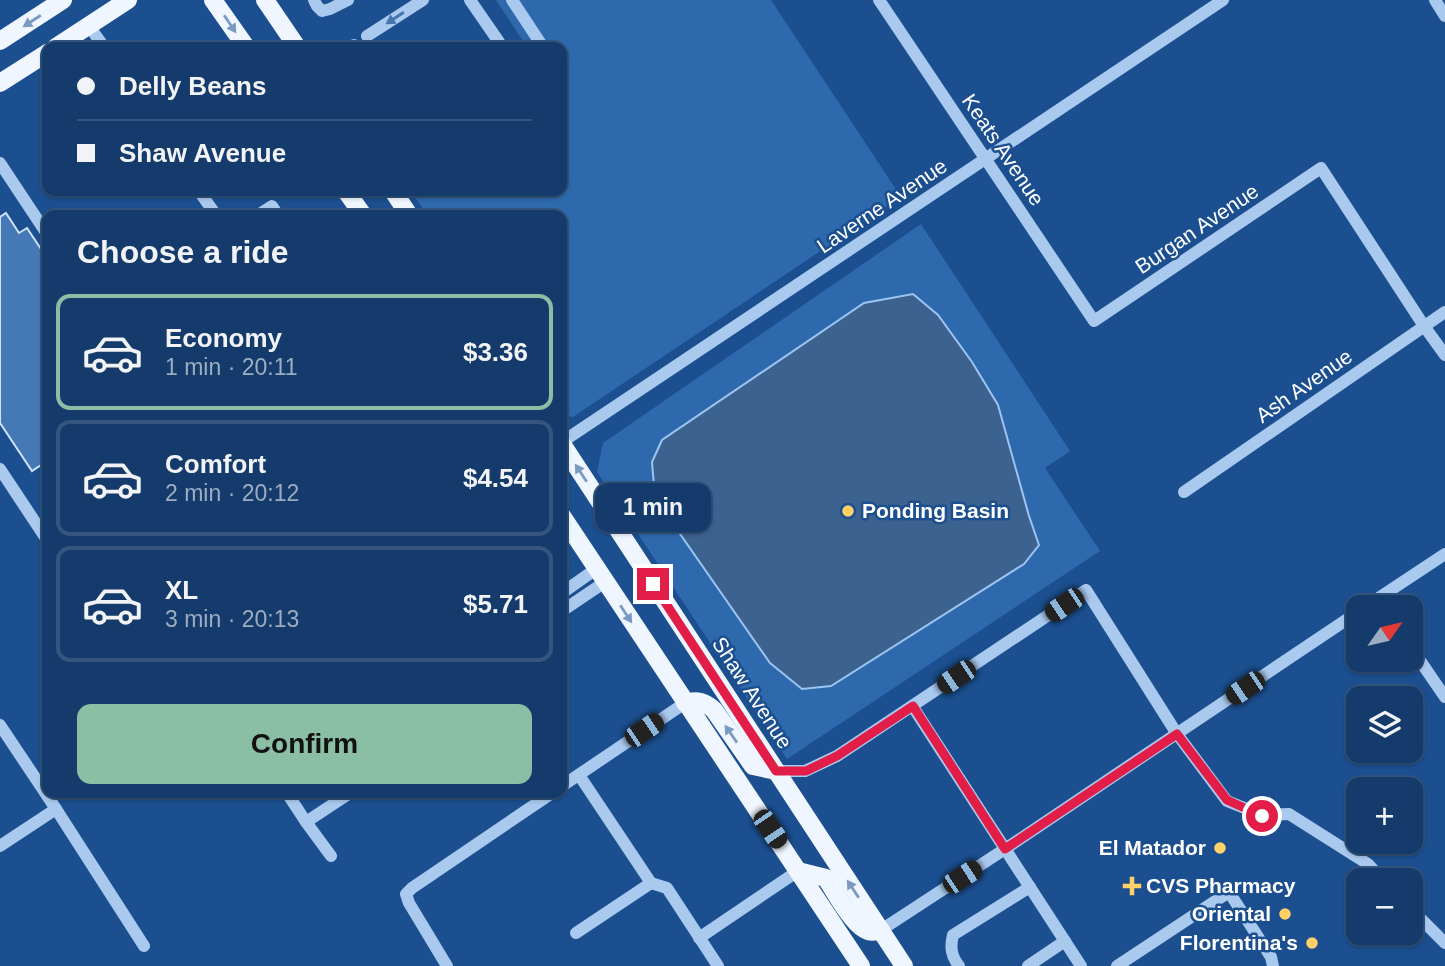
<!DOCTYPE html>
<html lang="en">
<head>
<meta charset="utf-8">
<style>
  :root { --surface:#143b6b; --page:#214673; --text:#f1f3f6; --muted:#9dadc1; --line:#33557e; --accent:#8abfa5 }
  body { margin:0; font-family:Arial,sans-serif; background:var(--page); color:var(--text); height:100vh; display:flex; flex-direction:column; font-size:26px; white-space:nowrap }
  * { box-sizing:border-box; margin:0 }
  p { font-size:23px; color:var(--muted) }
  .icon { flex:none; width:38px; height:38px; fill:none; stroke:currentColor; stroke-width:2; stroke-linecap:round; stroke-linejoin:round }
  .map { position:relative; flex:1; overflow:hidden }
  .side { position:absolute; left:42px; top:210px; width:525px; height:588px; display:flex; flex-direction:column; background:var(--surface); border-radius:14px; box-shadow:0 2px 5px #0004,0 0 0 2px var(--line) }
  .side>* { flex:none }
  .top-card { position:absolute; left:42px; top:42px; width:525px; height:154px; border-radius:14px; box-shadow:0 2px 5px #0004,0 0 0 2px var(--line); display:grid; align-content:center; height:154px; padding:0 35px; background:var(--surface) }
  .needle { width:46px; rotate:56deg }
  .fabs { position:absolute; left:1346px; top:595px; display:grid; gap:14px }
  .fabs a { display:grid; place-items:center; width:77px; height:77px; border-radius:14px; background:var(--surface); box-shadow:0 2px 5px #0004,0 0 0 2px var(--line); font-size:35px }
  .end { position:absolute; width:32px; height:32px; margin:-16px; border:9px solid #e11d48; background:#fff; box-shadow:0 0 0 4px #fff }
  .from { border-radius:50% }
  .bubble { position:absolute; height:49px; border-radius:14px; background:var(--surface); box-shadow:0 2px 5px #0004,0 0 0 2px var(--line); font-size:23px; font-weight:800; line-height:49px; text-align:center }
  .car { position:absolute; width:21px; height:42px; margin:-21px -10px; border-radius:9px; box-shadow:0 0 5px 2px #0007; background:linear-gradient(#222 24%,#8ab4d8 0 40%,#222 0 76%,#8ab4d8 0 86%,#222 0) }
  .top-card b { display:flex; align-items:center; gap:24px; height:66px; font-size:26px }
  .top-card b+b { border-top:2px solid var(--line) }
  .top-card i { width:18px; height:18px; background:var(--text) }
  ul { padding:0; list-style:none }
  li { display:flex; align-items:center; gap:21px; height:116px; margin:0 14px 10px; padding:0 21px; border:4px solid var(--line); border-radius:14px }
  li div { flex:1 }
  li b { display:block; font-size:26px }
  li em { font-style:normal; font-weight:800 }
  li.current { border-color:var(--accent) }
  li>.icon { width:63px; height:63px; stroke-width:1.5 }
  h2 { padding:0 35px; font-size:32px; line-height:84px }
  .action { display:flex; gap:14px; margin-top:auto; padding:14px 35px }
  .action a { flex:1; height:80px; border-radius:14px; background:var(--accent); color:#111; font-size:28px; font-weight:800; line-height:80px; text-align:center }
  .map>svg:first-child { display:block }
</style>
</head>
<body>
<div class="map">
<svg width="1445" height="966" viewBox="0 0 1445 966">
  <rect width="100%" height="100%" fill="#1b4f8f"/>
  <g fill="#2e69ad">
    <polygon points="496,0 771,0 901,197 573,417 562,415 562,215 427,215 411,191 562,191 562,47 527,47"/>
    <polygon points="921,224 1070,451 1045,468 1100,551 787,759 597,472 603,443"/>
  </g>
  <polygon fill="#3c6290" stroke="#9cc4f0" stroke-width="2" points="913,294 938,315 972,362 998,405 1029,516 1039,545 1024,564 831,686 802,689 770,663 655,498 652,462 662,440 864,303"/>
  <polygon fill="#4478b7" stroke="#cfe3fa" stroke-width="2" points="6,213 19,233 27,228 47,258 47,461 32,471 0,423 0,217"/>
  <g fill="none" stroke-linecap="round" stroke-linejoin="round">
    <g stroke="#a9c9ee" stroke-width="12">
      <polyline points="314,0 317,6 322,11 330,9 348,0"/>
      <polyline points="470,0 499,42 498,47"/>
      <polyline points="512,0 543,47"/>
      <polyline points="879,0 1094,321 1321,168 1424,326 1445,355"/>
      <polyline points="1435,0 1445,16"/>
      <polyline points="89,26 104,47"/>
      <polyline points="367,36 423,0"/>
      <polyline points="352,47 354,45"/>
      <polyline points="0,163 47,234"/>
      <polyline points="199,191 216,215"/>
      <polyline points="258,215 272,206 278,215"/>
      <polyline points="562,442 1223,0"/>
      <polyline points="0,469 47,540"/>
      <polyline points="1184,492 1445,312"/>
      <polyline points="562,593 596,569"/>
      <polyline points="1365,607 1445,554"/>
      <polyline points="562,611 605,582"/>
      <polyline points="1410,646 1445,697"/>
      <polyline points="913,707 1081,966"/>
      <polyline points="0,725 56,809 144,946"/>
      <polyline points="776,771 805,771 837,756 1086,590 1177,734 1227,801 1262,815 1289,814 1368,864 1383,880"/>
      <polyline points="579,775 651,883 667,888 718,966"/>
      <polyline points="562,786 685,703"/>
      <polyline points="287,793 306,822 350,793"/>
      <polyline points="306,822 331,856"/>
      <polyline points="0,846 56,809"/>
      <polyline points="1410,908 1445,943"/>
      <polyline points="881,930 1005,849 1358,612"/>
      <polyline points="576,933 651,883"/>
      <polyline points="699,938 798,871"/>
      <polyline points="447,966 409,903 406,894 412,888 552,793"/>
      <path d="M 959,966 C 951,956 950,947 953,935 L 1030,887"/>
      <polyline points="1028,966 1065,941"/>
      <polyline points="1117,966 1229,892 1271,957 1273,966"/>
    </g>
    <g stroke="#f0f6ff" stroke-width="18">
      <polyline points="213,0 246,47"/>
      <polyline points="265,0 297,47"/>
      <polyline points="0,41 63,0"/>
      <polyline points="56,47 128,0"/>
      <polyline points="0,83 47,53"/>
      <polyline points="346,191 363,215"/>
      <polyline points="393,191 409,215"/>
      <polyline points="562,444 904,966"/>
      <polyline points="562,516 861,966"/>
      <path d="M 685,703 C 697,699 705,702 714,710 L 753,766 L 776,771"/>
      <path d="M 798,871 L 826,878 C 834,891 852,923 864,929 C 870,933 875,932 881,930"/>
    </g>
  </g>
  <defs><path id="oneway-solid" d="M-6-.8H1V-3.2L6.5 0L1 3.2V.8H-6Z" transform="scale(1.75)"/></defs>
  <use fill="#4674ac" href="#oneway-solid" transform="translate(395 18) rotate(147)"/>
  <g fill="#7b9ac1">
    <use href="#oneway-solid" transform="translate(32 21) rotate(147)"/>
    <use href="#oneway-solid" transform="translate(230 24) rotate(56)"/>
    <use href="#oneway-solid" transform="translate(581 473) rotate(-123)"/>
    <use href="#oneway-solid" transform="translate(626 614) rotate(57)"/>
    <use href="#oneway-solid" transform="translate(731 734) rotate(-125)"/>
    <use href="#oneway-solid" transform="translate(853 889) rotate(-123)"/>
  </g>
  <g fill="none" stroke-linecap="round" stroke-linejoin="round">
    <polyline stroke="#e11d48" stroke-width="9" points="653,584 776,771 806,771 837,756 913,706 1005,849 1177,734 1227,800 1262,816"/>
  </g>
  <g fill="#ffd166" stroke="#1b4f8f" stroke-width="2.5">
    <circle cx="848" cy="511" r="7"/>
    <circle cx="1220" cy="848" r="7"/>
    <path d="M1128.5 875.5h7v7h7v7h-7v7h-7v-7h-7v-7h7z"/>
    <circle cx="1285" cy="914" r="7"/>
    <circle cx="1312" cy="943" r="7"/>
  </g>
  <g text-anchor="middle" stroke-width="5" stroke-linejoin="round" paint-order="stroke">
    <g font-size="21" fill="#fff" stroke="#1b4f8f">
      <text transform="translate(1003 150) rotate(56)" y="7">Keats Avenue</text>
      <text transform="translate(882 206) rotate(-34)" y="7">Laverne Avenue</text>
      <text transform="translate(1197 229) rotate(-34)" y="7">Burgan Avenue</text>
      <text transform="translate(1304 386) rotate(-35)" y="7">Ash Avenue</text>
      <text transform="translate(752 693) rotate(57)" y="7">Shaw Avenue</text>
    </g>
    <g font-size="21" font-weight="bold" fill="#fff" stroke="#1b4f8f" text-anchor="end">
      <text x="862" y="518" text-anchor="start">Ponding Basin</text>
      <text x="1206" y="855">El Matador</text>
      <text x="1146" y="893" text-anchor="start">CVS Pharmacy</text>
      <text x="1271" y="921">Oriental</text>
      <text x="1298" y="950">Florentina's</text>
    </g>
  </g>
</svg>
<div class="fabs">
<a><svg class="needle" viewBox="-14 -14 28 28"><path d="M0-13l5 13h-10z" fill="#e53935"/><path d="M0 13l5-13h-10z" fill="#9dadc1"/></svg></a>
<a><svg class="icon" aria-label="layers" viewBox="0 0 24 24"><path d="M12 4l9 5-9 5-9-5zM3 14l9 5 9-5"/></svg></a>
<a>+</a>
<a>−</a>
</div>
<i class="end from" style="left:1262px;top:816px"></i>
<i class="end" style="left:653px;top:584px"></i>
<div class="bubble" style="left:595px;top:483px;width:116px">1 min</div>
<i class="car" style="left:1064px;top:605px;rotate:236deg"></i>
<i class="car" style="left:956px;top:677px;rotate:236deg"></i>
<i class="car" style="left:1245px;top:688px;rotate:236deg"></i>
<i class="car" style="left:644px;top:730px;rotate:56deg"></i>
<i class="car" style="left:770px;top:829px;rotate:146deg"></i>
<i class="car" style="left:962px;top:877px;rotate:57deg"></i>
<div class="top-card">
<b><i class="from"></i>Delly Beans</b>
<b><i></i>Shaw Avenue</b>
</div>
<section class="side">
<h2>Choose a ride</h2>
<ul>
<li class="current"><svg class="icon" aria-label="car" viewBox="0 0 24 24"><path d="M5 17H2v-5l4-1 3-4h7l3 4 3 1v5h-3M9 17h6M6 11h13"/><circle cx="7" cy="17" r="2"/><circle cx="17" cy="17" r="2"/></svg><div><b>Economy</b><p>1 min · 20:11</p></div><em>$3.36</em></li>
<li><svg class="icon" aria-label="car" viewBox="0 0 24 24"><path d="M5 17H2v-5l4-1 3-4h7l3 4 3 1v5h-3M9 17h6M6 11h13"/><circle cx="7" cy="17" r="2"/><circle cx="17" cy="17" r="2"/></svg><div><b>Comfort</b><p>2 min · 20:12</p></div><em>$4.54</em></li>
<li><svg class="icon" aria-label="car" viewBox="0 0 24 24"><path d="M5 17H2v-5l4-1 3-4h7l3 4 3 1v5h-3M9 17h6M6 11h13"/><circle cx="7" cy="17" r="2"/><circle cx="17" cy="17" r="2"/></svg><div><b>XL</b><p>3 min · 20:13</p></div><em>$5.71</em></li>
</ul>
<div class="action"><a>Confirm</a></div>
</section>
</div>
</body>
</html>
